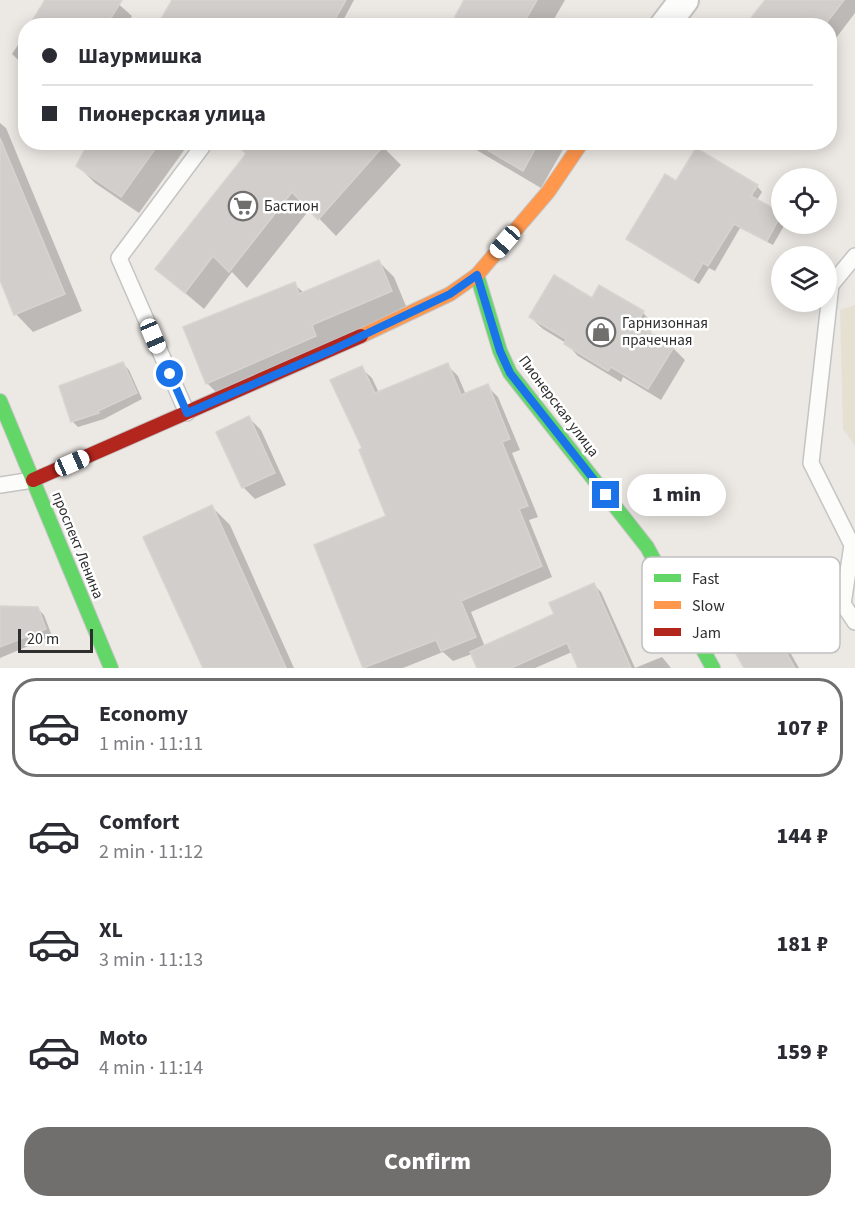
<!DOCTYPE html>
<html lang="en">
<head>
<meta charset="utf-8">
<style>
  :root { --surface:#fff; --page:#f7f7f7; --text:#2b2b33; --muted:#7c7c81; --line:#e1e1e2; --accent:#706f6e }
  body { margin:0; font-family:"Source Sans 3",sans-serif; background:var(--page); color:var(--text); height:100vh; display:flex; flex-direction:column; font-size:22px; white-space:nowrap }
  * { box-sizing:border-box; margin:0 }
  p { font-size:20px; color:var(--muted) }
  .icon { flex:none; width:33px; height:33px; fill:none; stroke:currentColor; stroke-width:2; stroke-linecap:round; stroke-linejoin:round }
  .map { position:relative; height:668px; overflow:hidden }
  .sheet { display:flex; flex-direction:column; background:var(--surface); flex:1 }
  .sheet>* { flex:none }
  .banner { position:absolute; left:18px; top:18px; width:819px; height:132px; border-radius:24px; box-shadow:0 3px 15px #0003; display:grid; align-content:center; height:132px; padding:0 24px; background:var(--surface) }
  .buttons { position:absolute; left:771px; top:168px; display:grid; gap:12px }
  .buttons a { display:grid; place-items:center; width:66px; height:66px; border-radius:50%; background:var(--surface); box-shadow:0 3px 15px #0003; font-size:30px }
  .scale { position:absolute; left:18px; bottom:15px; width:75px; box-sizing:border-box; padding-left:6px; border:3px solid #2e2e2e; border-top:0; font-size:16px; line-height:21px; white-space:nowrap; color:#2e2e2e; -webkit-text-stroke:4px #fff; paint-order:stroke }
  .end { position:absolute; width:27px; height:27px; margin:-14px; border:8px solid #1a73e8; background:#fff; box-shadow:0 0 0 3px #fff }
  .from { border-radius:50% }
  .bubble { position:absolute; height:42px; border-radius:21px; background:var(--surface); box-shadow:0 3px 15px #0003; font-size:20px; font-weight:800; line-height:42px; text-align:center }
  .car { position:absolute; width:18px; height:36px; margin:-18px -9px; border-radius:8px; box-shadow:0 0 4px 2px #0007; background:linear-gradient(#fff 24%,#345 0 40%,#fff 0 76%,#345 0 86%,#fff 0) }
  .banner b { display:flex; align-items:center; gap:21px; height:57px; font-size:22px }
  .banner b+b { border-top:2px solid var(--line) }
  .banner i { width:15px; height:15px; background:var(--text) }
  ul { padding:10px 0 0; list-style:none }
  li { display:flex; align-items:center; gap:18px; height:99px; margin:0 12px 9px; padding:0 12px; border:3px solid transparent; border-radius:24px }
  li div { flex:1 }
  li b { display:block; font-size:22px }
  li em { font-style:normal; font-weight:800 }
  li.on { border-color:var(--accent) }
  li>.icon { width:54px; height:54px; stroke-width:1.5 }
  .button { display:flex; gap:12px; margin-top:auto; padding:12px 24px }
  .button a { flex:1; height:69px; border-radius:24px; background:var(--accent); color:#fff; font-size:24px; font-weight:800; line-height:69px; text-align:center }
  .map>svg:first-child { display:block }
</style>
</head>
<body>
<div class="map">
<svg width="855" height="668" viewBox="0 0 855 668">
  <rect width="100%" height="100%" fill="#ece8e4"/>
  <polygon fill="#e6e0d3" points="855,305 855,446 843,429 840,310"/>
  <g fill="#0003">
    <polygon points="47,0 114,0 132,16 125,26 30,26"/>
    <polygon points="225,0 354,0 340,26 269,26"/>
    <polygon points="466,0 565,0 550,26 459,26"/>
    <polygon points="767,0 855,0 855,13 830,46 830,26 747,26"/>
    <polygon points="26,33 26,67 12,54"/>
    <polygon points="0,123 6,128 82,311 33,332 16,314 0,276"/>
    <polygon points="91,142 190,142 139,213 95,183 78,166"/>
    <polygon points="378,142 401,165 336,236 310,209 247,288 232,272 204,309 157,269"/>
    <polygon points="463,142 562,142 565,146 541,188"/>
    <polygon points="676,183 757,186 762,192 757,200 781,213 782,224 785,224 773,245 740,228 715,271 709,268 699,284 628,239"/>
    <polygon points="379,262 394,277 406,306 222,398 207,383 185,328 294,284 304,293"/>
    <polygon points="592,300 643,313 655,325 649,334 673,348 685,360 661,400 623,377 621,382 578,356 566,343 543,329 530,317"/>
    <polygon points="123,364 129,370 142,399 104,419 78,427 72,421"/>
    <polygon points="447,365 458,376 466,395 487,386 498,397 520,450 512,453 538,517 529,520 552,577 471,612 485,647 556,615 594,585 601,592 635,668 579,668 572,652 535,668 479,668 472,654 453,661 443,652 403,668 364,668 316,546 388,517 364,449 361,368 372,378 379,393"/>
    <polygon points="249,418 261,430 286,485 255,499 243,487"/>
    <polygon points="212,507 230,525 294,668 204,668 145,537"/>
    <polygon points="0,607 37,608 44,615 52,636 0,658"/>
    <polygon points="762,612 774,624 799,668 746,668 726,633"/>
    <polygon points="662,657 671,668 635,668"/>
  </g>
  <g fill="#d1cecb" stroke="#d7d4d0" stroke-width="1.5">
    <polygon points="45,0 122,0 106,26 29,26"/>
    <polygon points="172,0 346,0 331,26 157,26"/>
    <polygon points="464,0 537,0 522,26 450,26"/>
    <polygon points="765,0 844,0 824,26 745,26"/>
    <polygon points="0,138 65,294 14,315 0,280"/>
    <polygon points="89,142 160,142 121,197 76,166"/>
    <polygon points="235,142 387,142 318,220 292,192 229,272 213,256 185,293 155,269 246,154"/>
    <polygon points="474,142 539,142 523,171"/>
    <polygon points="696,148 758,185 751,196 782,213 767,241 734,224 708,266 703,263 693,280 626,239 665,174 676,181"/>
    <polygon points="379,260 392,291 312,325 316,336 206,384 183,327 295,282 299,294"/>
    <polygon points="554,275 592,298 599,285 644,311 636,324 674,347 648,389 611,367 608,371 564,344 566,339 529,317"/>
    <polygon points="123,362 137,393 98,411 99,413 71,422 59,386"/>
    <polygon points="448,363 461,395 488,384 510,439 502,442 528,506 519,509 542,566 461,601 476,637 441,651 436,640 363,668 314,545 386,516 359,450 362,448 330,380 362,366 375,393"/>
    <polygon points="249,416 275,473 242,488 216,432"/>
    <polygon points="212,505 286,668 203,668 143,537"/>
    <polygon points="594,583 631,668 578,668 567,643 511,668 477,668 470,652 554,614 549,603"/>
    <polygon points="0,606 38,607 46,629 0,647"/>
    <polygon points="762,610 795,668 744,668 724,632"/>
  </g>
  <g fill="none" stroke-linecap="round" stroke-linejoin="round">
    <g stroke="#c5c4c5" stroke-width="18">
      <g id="lane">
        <polyline points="855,256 831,285 811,463 852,545 843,604 855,622"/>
        <polyline points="187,413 119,258 202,147"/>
        <polyline points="0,485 33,480"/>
      </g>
    </g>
    <g stroke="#c5c4c5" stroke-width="32">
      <polyline id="street" points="664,26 684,0"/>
    </g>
    <g stroke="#c5c4c5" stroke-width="16">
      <g id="fast">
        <polyline points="477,275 500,351 510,373 647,547 713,668"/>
        <polyline points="0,401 111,668"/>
      </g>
    </g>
    <g stroke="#c5c4c5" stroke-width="16">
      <polyline id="slow" points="361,336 450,294 477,275 548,192 582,142"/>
    </g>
    <g stroke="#c5c4c5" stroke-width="16">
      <polyline id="jam" points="33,480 361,336"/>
    </g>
    <use href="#lane" stroke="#fcfcfb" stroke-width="15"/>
    <use href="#street" stroke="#fcfcfb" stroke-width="28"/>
    <use href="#fast" stroke="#63d668" stroke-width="14"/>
    <use href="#slow" stroke="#ff974d" stroke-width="14"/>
    <use href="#jam" stroke="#b3261e" stroke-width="14"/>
  </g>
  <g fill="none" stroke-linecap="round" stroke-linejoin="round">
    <polyline stroke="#1a73e8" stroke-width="8" points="170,374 187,413 332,350 450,294 477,275 500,351 510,373 606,495"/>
  </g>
  <defs>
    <g id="supermarket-ring" transform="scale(1.5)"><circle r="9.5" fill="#fff" stroke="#706f6e" stroke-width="1.5"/><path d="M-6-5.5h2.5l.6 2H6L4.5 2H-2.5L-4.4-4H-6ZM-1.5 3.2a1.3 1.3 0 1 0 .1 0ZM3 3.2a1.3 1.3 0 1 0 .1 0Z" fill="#706f6e"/></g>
    <g id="shop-ring" transform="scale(1.5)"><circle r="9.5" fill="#fff" stroke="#706f6e" stroke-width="1.5"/><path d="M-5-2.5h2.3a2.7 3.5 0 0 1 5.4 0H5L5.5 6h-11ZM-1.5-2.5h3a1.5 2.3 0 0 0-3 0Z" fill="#706f6e"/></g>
  </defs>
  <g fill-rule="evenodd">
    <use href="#supermarket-ring" x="243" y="206"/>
    <use href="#shop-ring" x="601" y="332"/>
  </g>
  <g text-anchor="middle" stroke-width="5" stroke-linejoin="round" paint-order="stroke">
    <g font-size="15" fill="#2e2e2e" stroke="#fff" text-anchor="start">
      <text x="264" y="211">Бастион</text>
      <text x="622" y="328">Гарнизонная<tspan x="622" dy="17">прачечная</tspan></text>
    </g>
    <g font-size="15" fill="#2e2e2e" stroke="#fff">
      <text transform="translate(559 406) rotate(53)" y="5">Пионерская улица</text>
      <text transform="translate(78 545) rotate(68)" y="5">проспект Ленина</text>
    </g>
  </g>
  <rect x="642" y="557" width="198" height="96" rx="9" fill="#fff" stroke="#c0c0c0" stroke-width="1.5"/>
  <rect x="654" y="574" width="27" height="8" fill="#63d668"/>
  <rect x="654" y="601" width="27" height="8" fill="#ff974d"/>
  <rect x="654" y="628" width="27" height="8" fill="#b3261e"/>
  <g font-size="16" fill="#2e2e2e">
    <text x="692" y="584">Fast</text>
    <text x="692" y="611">Slow</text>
    <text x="692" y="638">Jam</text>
  </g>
</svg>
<div class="buttons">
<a><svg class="icon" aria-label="locate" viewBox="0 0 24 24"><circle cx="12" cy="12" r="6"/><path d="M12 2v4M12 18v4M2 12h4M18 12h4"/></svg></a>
<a><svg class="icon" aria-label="layers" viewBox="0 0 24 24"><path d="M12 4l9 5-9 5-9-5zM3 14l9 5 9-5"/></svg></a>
</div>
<div class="scale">20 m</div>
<i class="end from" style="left:170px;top:374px"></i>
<i class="end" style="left:606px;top:495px"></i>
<div class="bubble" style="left:627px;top:474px;width:99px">1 min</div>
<i class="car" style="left:505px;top:242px;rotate:221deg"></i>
<i class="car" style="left:153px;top:336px;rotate:157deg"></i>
<i class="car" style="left:72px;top:463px;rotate:66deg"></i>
<div class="banner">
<b><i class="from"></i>Шаурмишка</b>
<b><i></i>Пионерская улица</b>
</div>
</div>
<section class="sheet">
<ul>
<li class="on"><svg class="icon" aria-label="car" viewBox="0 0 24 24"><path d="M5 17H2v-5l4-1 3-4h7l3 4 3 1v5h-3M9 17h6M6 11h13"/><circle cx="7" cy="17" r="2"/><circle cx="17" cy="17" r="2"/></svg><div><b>Economy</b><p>1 min · 11:11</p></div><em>107 ₽</em></li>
<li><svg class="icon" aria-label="car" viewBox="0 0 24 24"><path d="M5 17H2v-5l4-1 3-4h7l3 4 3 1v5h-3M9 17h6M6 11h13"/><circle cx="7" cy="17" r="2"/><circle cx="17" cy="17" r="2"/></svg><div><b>Comfort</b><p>2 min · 11:12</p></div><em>144 ₽</em></li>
<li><svg class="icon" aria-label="car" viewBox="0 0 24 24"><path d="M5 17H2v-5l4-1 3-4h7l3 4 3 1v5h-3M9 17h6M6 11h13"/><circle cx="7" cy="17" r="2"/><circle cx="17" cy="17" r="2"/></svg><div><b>XL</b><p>3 min · 11:13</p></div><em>181 ₽</em></li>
<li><svg class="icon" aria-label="car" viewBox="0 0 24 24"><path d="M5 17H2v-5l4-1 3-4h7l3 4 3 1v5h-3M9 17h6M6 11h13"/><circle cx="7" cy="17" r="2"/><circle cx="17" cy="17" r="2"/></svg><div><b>Moto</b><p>4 min · 11:14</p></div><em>159 ₽</em></li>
</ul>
<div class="button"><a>Confirm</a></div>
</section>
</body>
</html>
